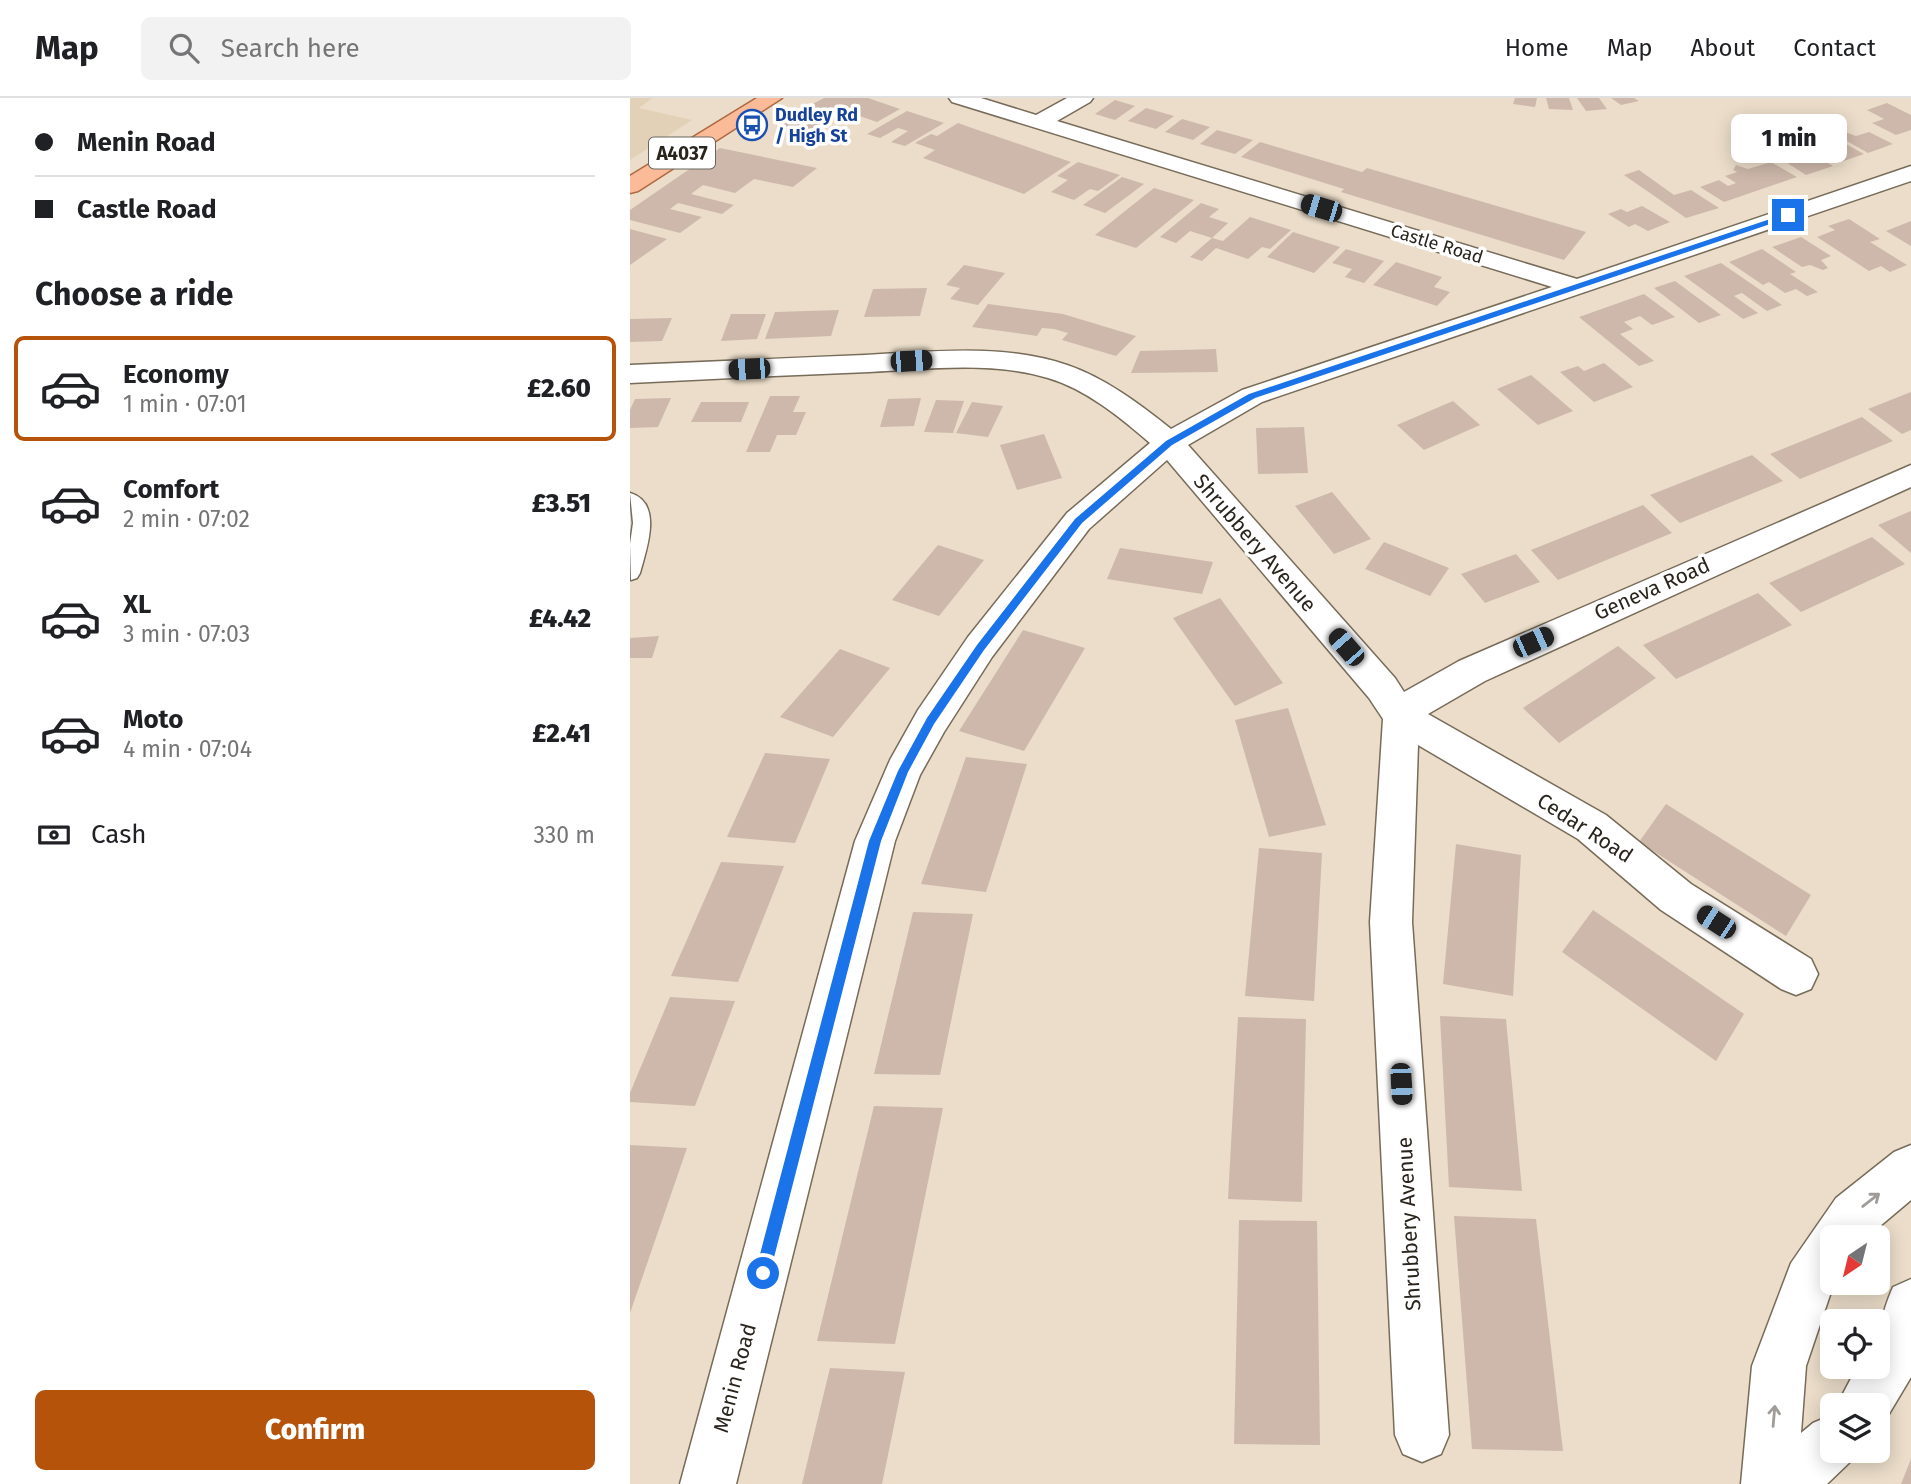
<!DOCTYPE html>
<html lang="en">
<head>
<meta charset="utf-8">
<style>
  :root { --surface:#fff; --page:#f2f2f2; --text:#202124; --muted:#757577; --line:#e0e0e0; --accent:#b45309 }
  body { margin:0; font-family:"Fira Sans",sans-serif; background:var(--page); color:var(--text); height:100vh; display:flex; flex-direction:column; font-size:26px; white-space:nowrap }
  * { box-sizing:border-box; margin:0 }
  p { font-size:23px; color:var(--muted) }
  .icon { flex:none; width:38px; height:38px; fill:none; stroke:currentColor; stroke-width:2; stroke-linecap:round; stroke-linejoin:round }
  .map { position:relative; flex:1; overflow:hidden }
  .side { display:flex; flex-direction:column; background:var(--surface); width:630px }
  .side>* { flex:none }
  .top-card { display:grid; align-content:center; height:154px; padding:0 35px; background:var(--surface) }
  .needle { width:46px; rotate:215deg }
  .controls { position:absolute; left:1190px; top:1127px; display:grid; gap:14px }
  .controls a { display:grid; place-items:center; width:70px; height:70px; border-radius:10px; background:var(--surface); box-shadow:0 4px 18px #0003; font-size:35px }
  .end { position:absolute; width:32px; height:32px; margin:-16px; border:9px solid #1a73e8; background:#fff; box-shadow:0 0 0 4px #fff }
  .from { border-radius:50% }
  .bubble { position:absolute; height:49px; border-radius:10px; background:var(--surface); box-shadow:0 4px 18px #0003; font-size:23px; font-weight:800; line-height:49px; text-align:center }
  .car { position:absolute; width:21px; height:42px; margin:-21px -10px; border-radius:9px; box-shadow:0 0 5px 2px #0007; background:linear-gradient(#222 24%,#8ab4d8 0 40%,#222 0 76%,#8ab4d8 0 86%,#222 0) }
  .top-card b { display:flex; align-items:center; gap:24px; height:66px; font-size:26px }
  .top-card b+b { border-top:2px solid var(--line) }
  .top-card i { width:18px; height:18px; background:var(--text) }
  ul { padding:0; list-style:none }
  li { display:flex; align-items:center; gap:21px; height:105px; margin:0 14px 10px; padding:0 21px; border:4px solid transparent; border-radius:10px }
  li div { flex:1 }
  li b { display:block; font-size:26px }
  li em { font-style:normal; font-weight:800 }
  li.selected { border-color:var(--accent) }
  li>.icon { width:63px; height:63px; stroke-width:1.5 }
  h2 { padding:0 35px; font-size:32px; line-height:84px }
  .pay { display:flex; align-items:center; gap:18px; height:77px; padding:0 35px; font-size:26px }
  .pay p { margin-inline-start:auto }
  .action { display:flex; gap:14px; margin-top:auto; padding:14px 35px }
  .action a { flex:1; height:80px; border-radius:10px; background:var(--accent); color:#fff; font-size:28px; font-weight:800; line-height:80px; text-align:center }
  header { display:flex; align-items:center; gap:42px; box-sizing:border-box; height:98px; padding:0 35px; background:var(--surface); border-bottom:2px solid var(--line) }
  header strong { font-size:33px }
  nav { display:flex; gap:38px; margin-inline-start:auto; font-size:24px }
  .search { width:490px; height:63px; background:var(--page); display:flex; align-items:center; gap:18px; box-sizing:border-box; padding:0 24px; border-radius:10px; color:var(--muted); font-size:26px }
  main { display:flex; flex:1; min-height:0 }
  .map>svg:first-child { display:block }
</style>
</head>
<body>
<header>
<strong>Map</strong>
<div class="search"><svg class="icon" aria-label="search" viewBox="0 0 24 24"><circle cx="10" cy="10" r="6"/><path d="M15 15l6 6"/></svg>Search here</div>
<nav><a>Home</a><a>Map</a><a>About</a><a>Contact</a></nav>
</header>
<main>
<section class="side">
<div class="top-card">
<b><i class="from"></i>Menin Road</b>
<b><i></i>Castle Road</b>
</div>
<h2>Choose a ride</h2>
<ul>
<li class="selected"><svg class="icon" aria-label="car" viewBox="0 0 24 24"><path d="M5 17H2v-5l4-1 3-4h7l3 4 3 1v5h-3M9 17h6M6 11h13"/><circle cx="7" cy="17" r="2"/><circle cx="17" cy="17" r="2"/></svg><div><b>Economy</b><p>1 min · 07:01</p></div><em>£2.60</em></li>
<li><svg class="icon" aria-label="car" viewBox="0 0 24 24"><path d="M5 17H2v-5l4-1 3-4h7l3 4 3 1v5h-3M9 17h6M6 11h13"/><circle cx="7" cy="17" r="2"/><circle cx="17" cy="17" r="2"/></svg><div><b>Comfort</b><p>2 min · 07:02</p></div><em>£3.51</em></li>
<li><svg class="icon" aria-label="car" viewBox="0 0 24 24"><path d="M5 17H2v-5l4-1 3-4h7l3 4 3 1v5h-3M9 17h6M6 11h13"/><circle cx="7" cy="17" r="2"/><circle cx="17" cy="17" r="2"/></svg><div><b>XL</b><p>3 min · 07:03</p></div><em>£4.42</em></li>
<li><svg class="icon" aria-label="car" viewBox="0 0 24 24"><path d="M5 17H2v-5l4-1 3-4h7l3 4 3 1v5h-3M9 17h6M6 11h13"/><circle cx="7" cy="17" r="2"/><circle cx="17" cy="17" r="2"/></svg><div><b>Moto</b><p>4 min · 07:04</p></div><em>£2.41</em></li>
</ul>
<div class="pay"><svg class="icon" aria-label="cash" viewBox="0 0 24 24"><path d="M3 7h18v10H3z"/><circle cx="12" cy="12" r="2"/></svg>Cash<p>330 m</p></div>
<div class="action"><a>Confirm</a></div>
</section>
<div class="map">
<svg width="1281" height="1386" viewBox="0 0 1281 1386">
  <rect width="100%" height="100%" fill="#ebddc9"/>
  <polygon fill="#e3d1b7" points="0,0 22,0 9,10 62,22 0,62"/>
  <g fill="#ceb8ab">
    <polygon points="194,0 238,0 270,11 247,24 215,13 204,18 177,9"/>
    <polygon points="885,0 907,0 905,9 883,6"/>
    <polygon points="916,0 939,0 943,12 919,11"/>
    <polygon points="947,0 969,0 977,11 956,13"/>
    <polygon points="981,0 1004,0 1009,3 991,7"/>
    <polygon points="485,2 505,8 485,22 465,16"/>
    <polygon points="1257,5 1281,17 1281,32 1266,37 1242,25 1254,21 1237,12"/>
    <polygon points="516,10 544,18 526,31 498,23"/>
    <polygon points="277,13 314,25 275,48 261,44 278,33 268,30 250,40 237,36"/>
    <polygon points="174,14 201,23 173,38 146,29"/>
    <polygon points="552,21 580,29 563,42 535,34"/>
    <polygon points="328,25 342,30 441,64 394,96 293,60 305,52 285,45 301,36 307,38"/>
    <polygon points="587,32 623,42 605,56 570,46"/>
    <polygon points="1212,33 1226,38 1239,34 1263,46 1238,55 1208,38 1207,36"/>
    <polygon points="1205,40 1234,56 1208,65 1178,49"/>
    <polygon points="630,44 732,74 737,70 956,134 934,162 711,94 714,91 611,59"/>
    <polygon points="90,50 187,70 163,89 124,81 105,95 73,87 61,96 104,107 92,116 48,105 40,111 72,119 50,135 0,122 0,112"/>
    <polygon points="1174,51 1203,68 1176,77 1148,59"/>
    <polygon points="448,64 471,71 490,77 468,93 460,91 444,102 421,94 438,82 427,78"/>
    <polygon points="1141,64 1167,79 1094,104 1070,89 1089,82 1098,88 1106,85 1095,78 1107,74 1103,72 1106,67 1118,71"/>
    <polygon points="1009,72 1044,97 1061,92 1089,110 1056,120 994,77"/>
    <polygon points="492,79 514,86 475,115 453,107"/>
    <polygon points="524,90 564,102 506,150 465,137"/>
    <polygon points="571,105 589,111 579,119 598,125 582,140 560,133 546,145 530,139"/>
    <polygon points="1012,108 1040,124 1018,133 1005,126 999,129 978,116 991,111 997,114"/>
    <polygon points="620,119 661,132 640,151 632,149 618,161 586,150 572,163 560,159 582,140 593,143"/>
    <polygon points="1219,121 1250,141 1240,144 1277,167 1260,174 1251,168 1239,173 1187,139 1205,132 1198,128"/>
    <polygon points="1281,123 1281,148 1256,133"/>
    <polygon points="0,131 37,141 0,167"/>
    <polygon points="663,134 710,149 684,175 637,159"/>
    <polygon points="1171,139 1201,158 1191,162 1198,170 1193,172 1180,167 1172,169 1142,149"/>
    <polygon points="716,151 754,163 734,185 715,179 722,171 702,165"/>
    <polygon points="1132,151 1166,174 1160,176 1188,194 1177,198 1166,191 1155,195 1139,184 1133,187 1099,164"/>
    <polygon points="766,164 812,179 804,189 820,194 807,208 743,187"/>
    <polygon points="1091,165 1152,207 1137,213 1112,195 1104,198 1128,215 1113,221 1054,178"/>
    <polygon points="334,167 375,175 348,207 320,201 330,190 316,187"/>
    <polygon points="1045,183 1091,217 1069,225 1024,190"/>
    <polygon points="297,190 290,218 234,219 243,191"/>
    <polygon points="1014,196 1045,219 1022,227 1010,218 994,224 1003,231 990,236 1024,263 1009,268 949,219"/>
    <polygon points="358,206 433,216 506,238 486,258 432,242 438,235 424,231 412,230 407,238 342,229"/>
    <polygon points="209,212 201,238 135,241 145,214"/>
    <polygon points="101,216 136,216 127,241 91,243"/>
    <polygon points="42,220 32,243 0,244 0,221"/>
    <polygon points="586,251 588,274 501,275 510,253"/>
    <polygon points="974,265 1003,289 964,304 930,274 948,268 954,273"/>
    <polygon points="901,277 943,313 908,327 867,291"/>
    <polygon points="1281,294 1281,332 1272,336 1238,311"/>
    <polygon points="140,298 170,298 163,314 176,314 166,337 147,337 140,354 116,354"/>
    <polygon points="41,300 28,329 0,330 0,312 5,301"/>
    <polygon points="291,300 284,328 250,329 258,301"/>
    <polygon points="306,302 334,303 323,335 294,334"/>
    <polygon points="823,303 850,327 794,352 767,327"/>
    <polygon points="71,304 119,304 111,324 61,324"/>
    <polygon points="342,304 373,308 358,339 326,335"/>
    <polygon points="1232,319 1263,343 1170,381 1140,356"/>
    <polygon points="674,329 678,375 628,376 626,330"/>
    <polygon points="414,336 432,380 387,392 370,347"/>
    <polygon points="1122,357 1153,383 1050,425 1020,397"/>
    <polygon points="702,394 741,441 704,456 665,408"/>
    <polygon points="1013,407 1042,435 928,482 901,452"/>
    <polygon points="1281,413 1281,455 1248,427"/>
    <polygon points="1242,439 1275,466 1171,514 1139,485"/>
    <polygon points="754,444 819,470 800,498 735,471"/>
    <polygon points="308,447 354,462 309,518 262,502"/>
    <polygon points="490,450 583,464 572,496 477,481"/>
    <polygon points="886,456 910,484 855,505 831,476"/>
    <polygon points="1128,495 1162,527 1046,581 1013,547"/>
    <polygon points="590,500 653,585 605,608 543,520"/>
    <polygon points="393,532 455,550 394,653 329,633"/>
    <polygon points="29,538 22,560 0,560 0,540"/>
    <polygon points="988,548 1026,580 929,645 893,610"/>
    <polygon points="210,551 260,570 203,639 150,619"/>
    <polygon points="658,610 696,727 639,739 605,622"/>
    <polygon points="135,655 200,661 165,745 97,739"/>
    <polygon points="336,659 397,666 356,794 291,786"/>
    <polygon points="1036,706 1181,797 1156,838 1009,744"/>
    <polygon points="826,746 891,757 883,898 813,886"/>
    <polygon points="629,750 692,755 684,903 615,898"/>
    <polygon points="91,764 154,768 108,884 41,878"/>
    <polygon points="963,812 1114,916 1086,963 932,854"/>
    <polygon points="283,814 343,816 310,977 244,976"/>
    <polygon points="40,899 105,903 65,1008 0,1004 0,995"/>
    <polygon points="810,918 876,921 892,1093 819,1089"/>
    <polygon points="608,919 676,921 672,1104 598,1101"/>
    <polygon points="244,1008 313,1010 265,1246 187,1243"/>
    <polygon points="0,1047 57,1050 0,1215"/>
    <polygon points="824,1118 906,1121 933,1353 842,1351"/>
    <polygon points="609,1122 687,1123 690,1347 604,1346"/>
    <polygon points="200,1270 275,1274 252,1386 172,1386"/>
    <polygon points="1281,1361 1281,1386 1271,1386"/>
  </g>
  <g fill="none" stroke-linecap="round" stroke-linejoin="round">
    <g stroke="#776b59" stroke-width="3">
      <path id="service" d="M 0,395 C 34,405 16,452 10,475 L 7,480 L 1,482 L 0,446 L 3,425 Z"/>
    </g>
    <g stroke="#776b59" stroke-width="3">
      <g id="minor">
        <path d="M 319,0 L 351,0 L 406,17 L 437,0 L 463,0 L 460,4 L 427,23 L 947,181 L 1281,68 L 1281,83 L 632,304 L 558,347 L 765,580 L 774,594 L 829,563 L 1281,367 L 1281,389 L 855,583 L 798,616 L 976,717 L 1061,786 L 1181,861 L 1188,876 L 1181,891 L 1166,897 L 1151,891 L 1031,812 L 948,741 L 788,647 L 782,824 L 819,1337 L 811,1356 L 792,1364 L 773,1356 L 765,1337 L 740,824 L 753,621 L 739,600 L 537,362 L 459,431 L 362,559 L 314,634 L 290,677 L 265,743 L 106,1386 L 50,1386 L 225,743 L 260,662 L 288,612 L 338,539 L 437,415 L 520,345 C 491,320 456,291 418,280 C 363,263 295,271 239,274 C 159,277 80,281 0,285 L 0,267 C 78,264 157,260 235,257 C 300,254 374,245 437,267 C 475,280 510,306 541,331 L 612,292 L 922,189 L 322,4 Z"/>
        <polygon points="1281,1047 1281,1102 1237,1139 1202,1139 1202,1185 1207,1185 1200,1197 1176,1268 1171,1335 1183,1325 1202,1317 1202,1353 1226,1353 1221,1363 1197,1386 1111,1386 1122,1268 1161,1165 1206,1100 1264,1054"/>
        <path d="M 1281,1181 L 1281,1279 L 1253,1326 L 1248,1328 L 1248,1307 L 1207,1307 L 1227,1269 L 1248,1269 C 1248,1237 1250,1219 1263,1189 Z"/>
      </g>
    </g>
    <g stroke="#b06840" stroke-width="3">
      <polygon id="primary" points="127,0 152,0 8,93 0,95 0,78"/>
    </g>
    <use href="#service" fill="#fff" fill-rule="evenodd"/>
    <use href="#minor" fill="#fff" fill-rule="evenodd"/>
    <use href="#primary" fill="#fbba98" fill-rule="evenodd"/>
  </g>
  <defs><path id="oneway-shaft" d="M-6 0H5M1.5-3L5.5 0L1.5 3" fill="none" stroke-width="1.6" stroke-linecap="round" stroke-linejoin="round" transform="scale(1.75)"/></defs>
  <g stroke="#9f9c99">
    <use href="#oneway-shaft" transform="translate(1241 1102) rotate(-38)"/>
    <use href="#oneway-shaft" transform="translate(1144 1318) rotate(-85)"/>
  </g>
  <polygon fill="#1a73e8" points="1158,115 1161,119 625,300 542,347 452,425 354,552 304,626 278,674 251,743 140,1175 138,1180 133,1182 127,1180 125,1175 239,743 268,673 297,620 347,547 445,421 536,343 619,296"/>
  <defs>
    <g id="bus-ring" transform="scale(1.575)"><circle r="9.5" fill="#fff" stroke="#1a4fb4" stroke-width="1.5"/><path d="M-5-6H5V4H4V6H2V4H-2V6H-4V4H-5ZM-3.5-4V0h7V-4ZM-3.5 1.2v1.5H-2V1.2ZM2 1.2v1.5H3.5V1.2Z" fill="#1a4fb4"/></g>
  </defs>
  <g fill-rule="evenodd">
    <use href="#bus-ring" x="122" y="27"/>
  </g>
  <g text-anchor="middle" stroke-width="7" stroke-linejoin="round" paint-order="stroke">
    <g font-size="18" font-weight="bold" fill="#164399" stroke="#fff" text-anchor="start">
      <text x="145" y="23">Dudley Rd<tspan x="145" dy="21">/ High St</tspan></text>
    </g>
    <g font-size="18" fill="#29241c" stroke="#fff">
      <text transform="translate(807 146) rotate(17)" y="6">Castle Road</text>
    </g>
    <rect fill="#fff" stroke="#696660" stroke-width="2" x="19" y="39.5" width="66" height="31" rx="5"/>
    <g font-size="19" font-weight="bold" fill="#29241c">
      <text x="52" y="62">A4037</text>
    </g>
    <g font-size="21" fill="#29241c" stroke="#fff">
      <text transform="translate(625 445) rotate(49)" y="7">Shrubbery Avenue</text>
      <text transform="translate(1022 491) rotate(-24)" y="7">Geneva Road</text>
      <text transform="translate(955 730) rotate(33)" y="7">Cedar Road</text>
      <text transform="translate(779 1126) rotate(-93)" y="7">Shrubbery Avenue</text>
      <text transform="translate(105 1280) rotate(-75)" y="7">Menin Road</text>
    </g>
  </g>
</svg>
<div class="controls">
<a><svg class="needle" viewBox="-14 -14 28 28"><path d="M0-13l5 13h-10z" fill="#e53935"/><path d="M0 13l5-13h-10z" fill="#757577"/></svg></a>
<a><svg class="icon" aria-label="locate" viewBox="0 0 24 24"><circle cx="12" cy="12" r="6"/><path d="M12 2v4M12 18v4M2 12h4M18 12h4"/></svg></a>
<a><svg class="icon" aria-label="layers" viewBox="0 0 24 24"><path d="M12 4l9 5-9 5-9-5zM3 14l9 5 9-5"/></svg></a>
</div>
<i class="end from" style="left:133px;top:1175px"></i>
<i class="end" style="left:1158px;top:117px"></i>
<div class="bubble" style="left:1101px;top:16px;width:116px">1 min</div>
<i class="car" style="left:691px;top:110px;rotate:287deg"></i>
<i class="car" style="left:281px;top:263px;rotate:87deg"></i>
<i class="car" style="left:119px;top:271px;rotate:267deg"></i>
<i class="car" style="left:903px;top:544px;rotate:66deg"></i>
<i class="car" style="left:716px;top:549px;rotate:319deg"></i>
<i class="car" style="left:1086px;top:824px;rotate:303deg"></i>
<i class="car" style="left:771px;top:986px;rotate:177deg"></i>
</div>
</main>
</body>
</html>
